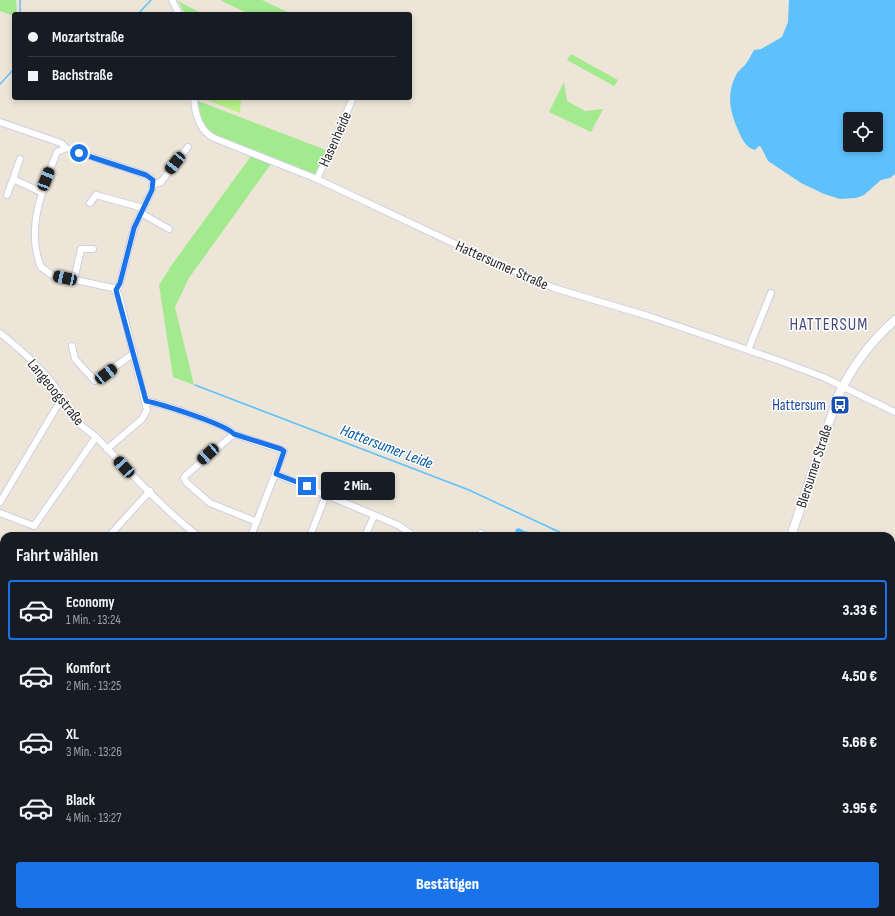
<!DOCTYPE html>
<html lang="de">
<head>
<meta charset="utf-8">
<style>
  :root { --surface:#171b24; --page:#20242c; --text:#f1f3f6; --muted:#9ea1a6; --line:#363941; --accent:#1a73e8 }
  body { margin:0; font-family:"Sofia Sans Condensed",sans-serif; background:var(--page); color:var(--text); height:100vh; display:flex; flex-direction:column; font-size:15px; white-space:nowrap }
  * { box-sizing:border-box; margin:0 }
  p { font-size:13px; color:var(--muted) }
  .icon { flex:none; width:22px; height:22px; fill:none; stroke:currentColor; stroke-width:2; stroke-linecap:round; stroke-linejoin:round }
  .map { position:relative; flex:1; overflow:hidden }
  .panel { position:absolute; left:0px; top:532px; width:895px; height:384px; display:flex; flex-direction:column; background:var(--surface); border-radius:12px 12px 0 0; box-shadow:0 2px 6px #0003 }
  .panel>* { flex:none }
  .top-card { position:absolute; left:12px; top:12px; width:400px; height:88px; border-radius:4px; box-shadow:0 2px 6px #0003; display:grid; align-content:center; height:88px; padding:0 16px; background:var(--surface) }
  .tools { position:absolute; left:843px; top:112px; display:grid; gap:8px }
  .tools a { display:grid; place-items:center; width:40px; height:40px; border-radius:4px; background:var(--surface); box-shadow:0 2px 6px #0003; font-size:20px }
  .end { position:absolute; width:18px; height:18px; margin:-9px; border:5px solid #1a73e8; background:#fff; box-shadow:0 0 0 2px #fff }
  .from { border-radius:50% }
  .bubble { position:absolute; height:28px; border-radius:4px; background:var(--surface); box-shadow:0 2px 6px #0003; font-size:13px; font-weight:800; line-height:28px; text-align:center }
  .car { position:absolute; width:12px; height:24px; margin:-12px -6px; border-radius:5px; box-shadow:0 0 3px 1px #0007; background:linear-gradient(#222 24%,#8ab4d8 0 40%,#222 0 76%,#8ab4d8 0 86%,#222 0) }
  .top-card b { display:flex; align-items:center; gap:14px; height:38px; font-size:15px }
  .top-card b+b { border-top:1px solid var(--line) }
  .top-card i { width:10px; height:10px; background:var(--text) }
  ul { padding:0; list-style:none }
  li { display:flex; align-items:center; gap:12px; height:60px; margin:0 8px 6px; padding:0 8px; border:2px solid transparent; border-radius:4px }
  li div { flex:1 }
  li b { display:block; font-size:15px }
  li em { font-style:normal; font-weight:800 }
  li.current { border-color:var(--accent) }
  li>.icon { width:36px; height:36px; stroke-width:1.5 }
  h2 { padding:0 16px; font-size:18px; line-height:48px }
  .action { display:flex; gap:8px; margin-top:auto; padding:8px 16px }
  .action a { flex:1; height:46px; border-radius:4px; background:var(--accent); color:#fff; font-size:16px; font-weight:800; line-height:46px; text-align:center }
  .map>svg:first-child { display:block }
</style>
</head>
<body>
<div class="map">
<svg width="895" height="916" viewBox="0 0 895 916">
  <rect width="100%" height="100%" fill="#ede6d8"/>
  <polygon fill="#dedae4" points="895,552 895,646 891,644 891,564"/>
  <g fill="#a3ea8e">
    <polygon points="0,0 16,0 17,14 14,14 14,16 0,11"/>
    <polygon points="220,0 262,0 292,14 249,14"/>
    <polygon points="178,1 203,14 185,14"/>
    <polygon points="571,54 618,80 614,86 567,60"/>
    <polygon points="564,82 567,101 585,111 603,109 591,132 549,112"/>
    <path d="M 198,101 L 326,150 L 316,175 L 210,133 C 202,124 198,113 198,101 Z"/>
    <polygon points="251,156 271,164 189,278 175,307 194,385 173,377 159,285 168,271 172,272 168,270"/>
    <polygon points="720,912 825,912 822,916 721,916"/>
  </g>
  <polygon fill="#b9f388" points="202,98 241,98 240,113"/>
  <g fill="#5ec0fc" fill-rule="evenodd">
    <path d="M 789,0 L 895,0 L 895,174 L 890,178 L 881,180 L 864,195 L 856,198 L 840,199 L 824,194 L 801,183 L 768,161 L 761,147 L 759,146 L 755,150 C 745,147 742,139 738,130 C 730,112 726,94 736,75 C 738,71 741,69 744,66 C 748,62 751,55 754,50 L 761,49 L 782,37 L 788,22 ZM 850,119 L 876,119 L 876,145 L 850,145 Z"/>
    <polygon points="519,528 524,531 536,533 538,536 514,536 516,529"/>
  </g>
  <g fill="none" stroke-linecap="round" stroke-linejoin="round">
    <g stroke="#5ec0fc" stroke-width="1.5">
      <polyline points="20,0 20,14"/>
      <polyline points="138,14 151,0"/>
      <polyline points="0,84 14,69"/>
      <polyline points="195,385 469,490 568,536"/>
      <polyline points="891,554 895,543"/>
      <polyline points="894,662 895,662"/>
    </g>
    <g stroke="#cdcfe4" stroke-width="8">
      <g id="minor">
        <polyline points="172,0 179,14"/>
        <path d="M 194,98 C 195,114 200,131 214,138 L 317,179 L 498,264 L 554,288 L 648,316 L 783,362 L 823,377 L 895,412"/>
        <path d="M 0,122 L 61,143 L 66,148 L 57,152 C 43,188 25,229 41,267 L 52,275 L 113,288 L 119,295 L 147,410 L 142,419 L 107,449"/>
        <polyline points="66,148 146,175 153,180 152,190 134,228 120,283 117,290"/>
        <polyline points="20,159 13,179 41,192"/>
        <polyline points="317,179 353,98"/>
        <polyline points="154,184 161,182 188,147"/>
        <polyline points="7,195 13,179"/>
        <polyline points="90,203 96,195 143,208"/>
        <polyline points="141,213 169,229"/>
        <polyline points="74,280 81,249 93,249"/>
        <path d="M 0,333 C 20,349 41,367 56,388 C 63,398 66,410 75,420 C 82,427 91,432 98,439 C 130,472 162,508 198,536"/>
        <polyline points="72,346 75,359 95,381 134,353"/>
        <polyline points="748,350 771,293"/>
        <path d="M 146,401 C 161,404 226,424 234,434 L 284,451 L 251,536"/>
        <polyline points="234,434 186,475 184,478 186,482 210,503 257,522"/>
        <polyline points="276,474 398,525 414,536"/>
        <polyline points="0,502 62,398"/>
        <polyline points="0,513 34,526 96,437"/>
        <polyline points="109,536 150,491"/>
        <polyline points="310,536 326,495"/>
        <polyline points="365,536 374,516"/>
        <polyline points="479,536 481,533"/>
        <polyline points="0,578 4,580"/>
        <polyline points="0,660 4,661"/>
        <polyline points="0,754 4,758"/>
        <polyline points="0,849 4,842"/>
        <polyline points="0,882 4,886"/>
        <polyline points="103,912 105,916"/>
        <polyline points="254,912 257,916"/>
        <polyline points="382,912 385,916"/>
        <polyline points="482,912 485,916"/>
        <polyline points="716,912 718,916"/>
        <polyline points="179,915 179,916"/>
        <polyline points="351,916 357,912"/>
        <polyline points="435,916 438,912"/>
      </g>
    </g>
    <g stroke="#cdcfe4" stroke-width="10">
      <g id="secondary">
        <path d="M 791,536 L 838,396 C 852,367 870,342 895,320"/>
        <polyline points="515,916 520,912"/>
      </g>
    </g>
    <use href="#minor" stroke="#fff" stroke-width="6"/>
    <use href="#secondary" stroke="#fff" stroke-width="8"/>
    <g stroke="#9b9bb5" stroke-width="1.5">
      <polyline points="891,659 895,655"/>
      <polyline points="647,916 651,912"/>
    </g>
  </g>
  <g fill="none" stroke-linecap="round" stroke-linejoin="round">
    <path stroke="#1a73e8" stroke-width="5" d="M 79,153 L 146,175 L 153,180 L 152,190 L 134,228 L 120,283 L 116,290 L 146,401 C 161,404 225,424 234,434 L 281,449 L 284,451 L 276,474 L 307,486"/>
  </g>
  <defs>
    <g id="bus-square" transform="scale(1)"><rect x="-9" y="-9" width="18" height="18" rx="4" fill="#1a4fb4" stroke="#fff"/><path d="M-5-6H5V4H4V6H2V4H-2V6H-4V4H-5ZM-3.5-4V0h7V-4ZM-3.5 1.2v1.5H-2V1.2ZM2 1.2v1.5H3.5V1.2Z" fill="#fff"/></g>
  </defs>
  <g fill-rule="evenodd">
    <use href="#bus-square" x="840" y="405"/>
  </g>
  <g text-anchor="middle" stroke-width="3" stroke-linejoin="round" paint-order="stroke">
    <g font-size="15" fill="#282828" stroke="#fff">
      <text transform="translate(335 139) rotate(-66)" y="5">Hasenheide</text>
      <text transform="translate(502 265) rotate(24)" y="5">Hattersumer Straße</text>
      <text transform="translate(56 392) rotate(51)" y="5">Langeoogstraße</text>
      <text transform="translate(814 466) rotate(-72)" y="5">Blersumer Straße</text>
    </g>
    <g font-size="15" fill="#164399" stroke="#fff" text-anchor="end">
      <text x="826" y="410">Hattersum</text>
    </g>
    <g font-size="16" font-style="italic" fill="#0059a5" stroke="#fff">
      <text transform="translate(387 446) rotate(21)" y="6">Hattersumer Leide</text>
    </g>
    <g font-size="17" letter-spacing="1" fill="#44487e" stroke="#fff">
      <text x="829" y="330">HATTERSUM</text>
    </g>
  </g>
</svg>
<div class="tools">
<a><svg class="icon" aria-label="locate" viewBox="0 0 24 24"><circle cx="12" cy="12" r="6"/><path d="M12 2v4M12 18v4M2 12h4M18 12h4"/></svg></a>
</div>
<i class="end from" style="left:79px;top:153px"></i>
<i class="end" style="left:307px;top:486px"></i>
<div class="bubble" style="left:321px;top:472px;width:74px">2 Min.</div>
<i class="car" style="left:175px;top:163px;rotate:218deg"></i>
<i class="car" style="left:46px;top:179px;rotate:21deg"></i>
<i class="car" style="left:65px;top:278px;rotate:282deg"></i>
<i class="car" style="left:106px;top:374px;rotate:52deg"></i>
<i class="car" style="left:208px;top:454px;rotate:228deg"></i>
<i class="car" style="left:124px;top:467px;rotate:318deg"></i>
<div class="top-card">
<b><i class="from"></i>Mozartstraße</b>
<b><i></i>Bachstraße</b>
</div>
<section class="panel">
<h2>Fahrt wählen</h2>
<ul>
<li class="current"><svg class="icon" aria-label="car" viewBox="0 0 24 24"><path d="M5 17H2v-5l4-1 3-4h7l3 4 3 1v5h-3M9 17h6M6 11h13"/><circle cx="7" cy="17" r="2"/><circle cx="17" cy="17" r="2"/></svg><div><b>Economy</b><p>1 Min. · 13:24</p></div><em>3.33 €</em></li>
<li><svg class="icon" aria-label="car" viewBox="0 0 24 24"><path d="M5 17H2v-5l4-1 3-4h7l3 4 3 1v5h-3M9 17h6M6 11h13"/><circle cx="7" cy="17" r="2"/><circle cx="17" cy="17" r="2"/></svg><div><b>Komfort</b><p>2 Min. · 13:25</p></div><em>4.50 €</em></li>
<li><svg class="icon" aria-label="car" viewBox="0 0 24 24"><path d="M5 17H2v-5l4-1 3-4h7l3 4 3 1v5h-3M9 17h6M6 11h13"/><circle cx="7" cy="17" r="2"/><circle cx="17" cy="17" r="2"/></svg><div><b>XL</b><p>3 Min. · 13:26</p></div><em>5.66 €</em></li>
<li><svg class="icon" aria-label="car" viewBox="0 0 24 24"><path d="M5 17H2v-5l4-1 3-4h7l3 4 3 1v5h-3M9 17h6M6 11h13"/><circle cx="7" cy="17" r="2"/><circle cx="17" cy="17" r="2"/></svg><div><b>Black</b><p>4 Min. · 13:27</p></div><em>3.95 €</em></li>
</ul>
<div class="action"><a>Bestätigen</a></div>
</section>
</div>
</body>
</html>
